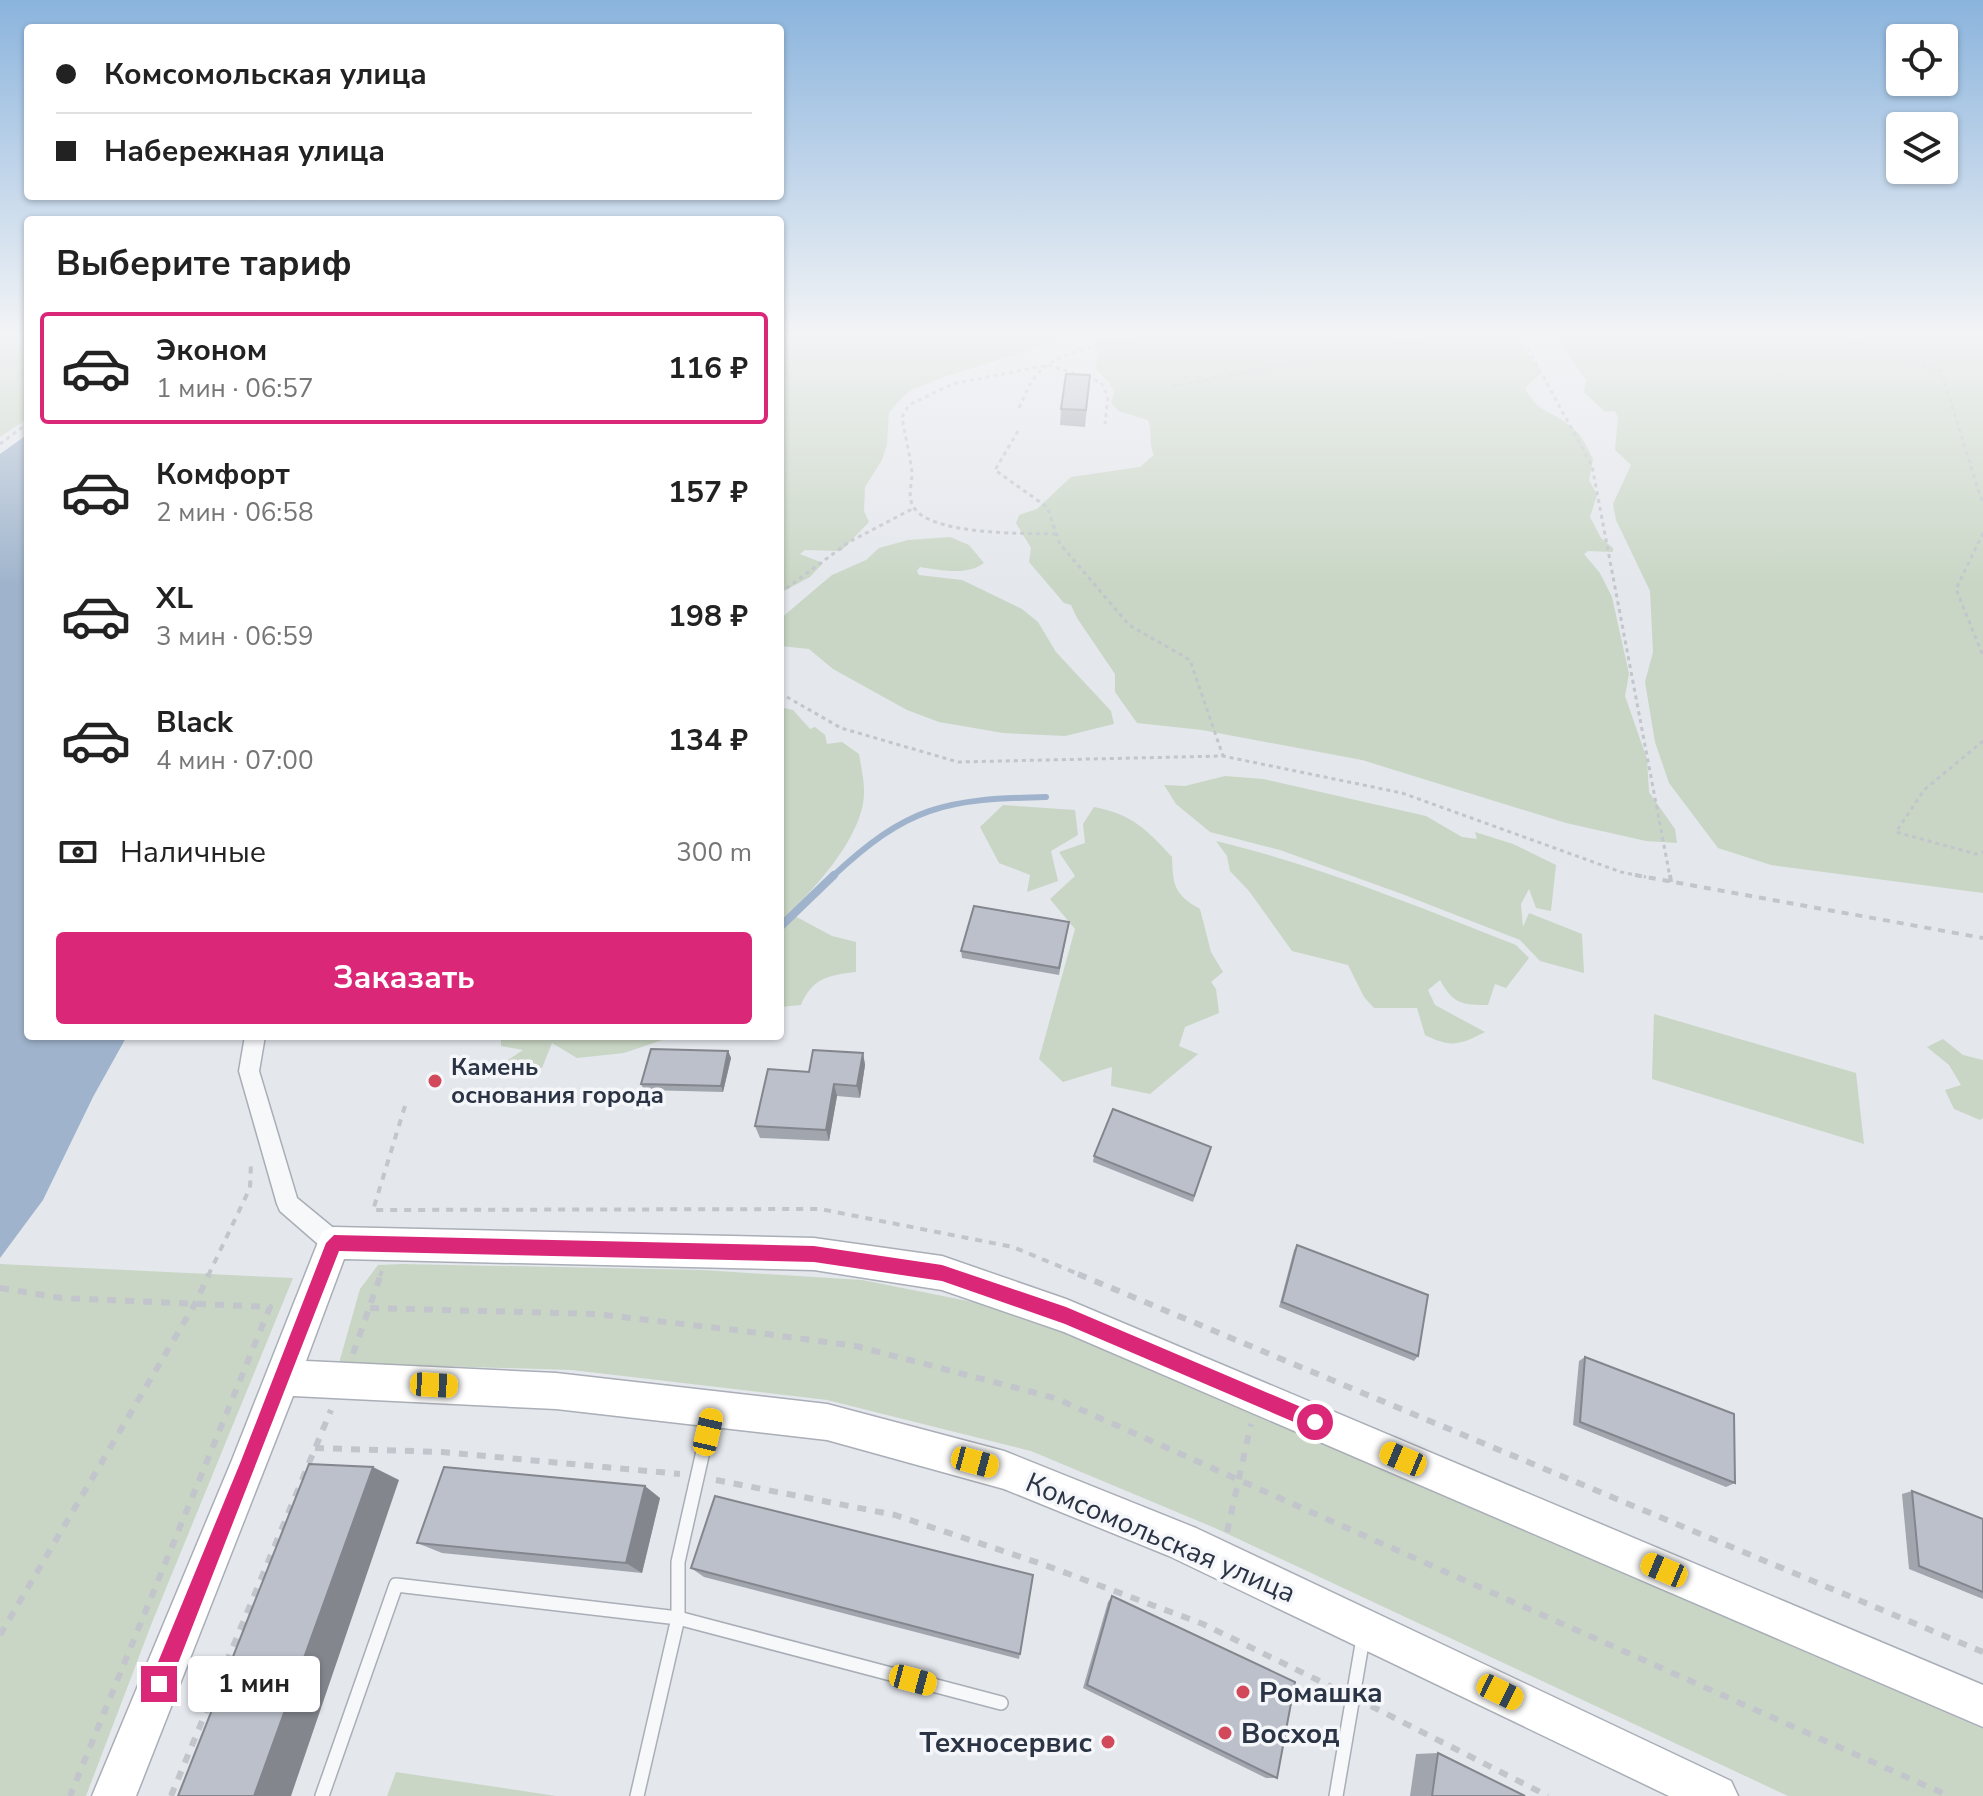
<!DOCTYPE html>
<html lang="ru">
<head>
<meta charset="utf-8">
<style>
  :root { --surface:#fff; --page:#f6f6f6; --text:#222; --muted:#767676; --line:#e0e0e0; --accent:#db2777 }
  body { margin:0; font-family:"Nunito Sans",sans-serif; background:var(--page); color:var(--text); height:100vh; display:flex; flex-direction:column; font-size:30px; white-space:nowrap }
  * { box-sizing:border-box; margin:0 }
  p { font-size:26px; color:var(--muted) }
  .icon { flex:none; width:44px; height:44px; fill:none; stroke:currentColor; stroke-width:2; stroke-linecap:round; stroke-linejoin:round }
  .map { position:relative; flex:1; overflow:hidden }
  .drawer { position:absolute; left:24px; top:216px; width:760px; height:824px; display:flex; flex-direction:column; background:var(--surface); border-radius:8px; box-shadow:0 2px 6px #0004 }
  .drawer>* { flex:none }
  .guide { position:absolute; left:24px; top:24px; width:760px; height:176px; border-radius:8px; box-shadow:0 2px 6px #0004; display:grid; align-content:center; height:176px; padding:0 32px; background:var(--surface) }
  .buttons { position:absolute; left:1886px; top:24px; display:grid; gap:16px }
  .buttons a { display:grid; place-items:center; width:72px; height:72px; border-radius:8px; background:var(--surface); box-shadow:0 2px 6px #0004; font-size:40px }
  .end { position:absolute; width:36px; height:36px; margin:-18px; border:10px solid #db2777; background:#fff; box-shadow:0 0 0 4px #fff }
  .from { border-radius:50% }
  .bubble { position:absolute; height:56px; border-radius:8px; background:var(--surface); box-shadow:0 2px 6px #0004; font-size:26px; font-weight:700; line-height:56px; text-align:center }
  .car { position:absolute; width:24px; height:48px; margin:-24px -12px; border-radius:10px; box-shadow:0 0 6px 2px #0007; background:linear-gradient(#f5c518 24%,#345 0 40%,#f5c518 0 76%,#345 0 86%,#f5c518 0) }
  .guide b { display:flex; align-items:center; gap:28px; height:76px; font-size:30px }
  .guide b+b { border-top:2px solid var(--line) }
  .guide i { width:20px; height:20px; background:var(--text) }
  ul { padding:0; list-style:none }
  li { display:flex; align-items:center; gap:24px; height:112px; margin:0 16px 12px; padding:0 16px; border:4px solid transparent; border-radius:8px }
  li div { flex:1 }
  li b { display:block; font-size:30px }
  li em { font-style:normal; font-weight:700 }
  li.selected { border-color:var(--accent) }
  li>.icon { width:72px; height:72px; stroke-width:1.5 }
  h2 { padding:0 32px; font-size:36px; line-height:96px }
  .pay { display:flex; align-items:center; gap:20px; height:88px; padding:0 32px; font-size:30px }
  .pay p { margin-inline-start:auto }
  .action { display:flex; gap:16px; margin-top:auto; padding:16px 32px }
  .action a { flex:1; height:92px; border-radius:8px; background:var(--accent); color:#fff; font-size:32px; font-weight:700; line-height:92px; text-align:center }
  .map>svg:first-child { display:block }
</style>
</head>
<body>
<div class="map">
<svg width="1983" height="1796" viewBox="0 0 1983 1796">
  <rect width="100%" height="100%" fill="#e4e7ec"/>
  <g fill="#c9d6c5">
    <polygon points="0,334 28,334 28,418 0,437"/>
    <path d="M 780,334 L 1526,334 L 1519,339 C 1521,347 1535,361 1541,373 L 1525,388 C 1539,416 1556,411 1575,430 C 1583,437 1588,450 1593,459 L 1589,480 L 1597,495 L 1590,517 L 1601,538 L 1613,548 L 1613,552 L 1588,551 L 1584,554 L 1600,573 L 1612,597 L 1629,674 L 1625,696 L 1647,759 L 1649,792 L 1675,829 L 1677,843 L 1646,841 L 1566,823 L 1362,760 L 1202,730 L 1137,723 L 1115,692 L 1115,674 L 1077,618 L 1071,605 L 1064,603 L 1029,562 L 1031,548 L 1016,523 L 1019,515 L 1037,509 L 1071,477 L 1140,467 L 1154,455 C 1148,442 1153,433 1148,420 L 1118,411 L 1111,402 L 1114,393 L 1109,382 L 1096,370 L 1097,352 L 1091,340 L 1083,338 L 1046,345 L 941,378 L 909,391 L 889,412 L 887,444 L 882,460 L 865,487 L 864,511 L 869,522 L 841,551 L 805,550 L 800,554 L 823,563 L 810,577 L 780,593 Z"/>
    <polygon points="1554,334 1983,334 1983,893 1771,865 1718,848 1669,783 1655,742 1645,682 1653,652 1650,591 1616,520 1613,504 1631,465 1615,450 1618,418 1615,411 1605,412 1584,392 1586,380"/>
    <path d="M 950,537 L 969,545 L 984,563 C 967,576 940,570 920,567 L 917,571 L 919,575 L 962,580 L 1022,609 L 1038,622 L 1056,652 L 1111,711 L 1114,724 L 1065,736 L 1003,733 L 939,722 L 907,710 L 833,669 L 809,649 L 780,646 L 780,619 L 832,575 L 866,560 L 879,548 L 908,540 Z"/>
    <path d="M 780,707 L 793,710 L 810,729 L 815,727 L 825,735 L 827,744 L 842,742 L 859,754 C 861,766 864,779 864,791 C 865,837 810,893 780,923 Z"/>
    <polygon points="1225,776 1263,779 1426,816 1462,837 1477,839 1475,832 1513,844 1556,865 1551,911 1536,908 1529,889 1521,904 1523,927 1529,913 1582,934 1584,973 1540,961 1520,940 1402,894 1280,850 1210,832 1176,804 1164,785 1185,786"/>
    <polygon points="1003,805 1075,810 1078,835 1051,851 1058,881 1027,892 1030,875 999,863 980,827"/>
    <path d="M 1094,807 C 1133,815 1145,828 1172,857 C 1173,886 1174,894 1200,909 L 1211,952 L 1223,972 L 1211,982 L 1216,989 L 1219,1013 L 1185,1027 L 1179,1046 L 1198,1054 L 1150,1094 L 1111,1086 L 1112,1067 L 1063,1082 L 1039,1059 L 1075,929 L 1050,899 L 1075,876 L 1059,852 L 1085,843 L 1083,824 Z"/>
    <path d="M 1216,841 C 1319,866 1417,906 1516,945 L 1529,958 L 1506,988 L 1495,984 L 1488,1005 C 1462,1005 1453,1004 1440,980 L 1428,990 L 1435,1005 L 1485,1032 C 1460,1045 1451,1048 1425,1035 L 1417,1008 L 1374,1008 L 1364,997 L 1348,965 L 1292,951 L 1249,891 L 1230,871 L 1227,856 Z"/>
    <path d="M 793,915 L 832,936 L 856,942 L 856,972 C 829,975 812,978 801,1005 L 780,1007 L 780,927 Z"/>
    <polygon points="1654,1014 1856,1073 1864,1144 1652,1079"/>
    <polygon points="501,1036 674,1036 624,1053 577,1058 552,1043 542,1068 497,1076 493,1064 505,1062 523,1050 501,1046"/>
    <polygon points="1943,1039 1963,1055 1983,1060 1983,1118 1980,1120 1954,1109 1945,1090 1961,1085 1949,1065 1927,1047"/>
    <polygon points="0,1264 293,1278 151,1625 86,1796 0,1796"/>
    <polygon points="402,1264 702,1270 862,1280 988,1305 1082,1338 1983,1729 1983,1796 1788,1796 1215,1528 1031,1451 827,1400 572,1370 339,1363 360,1289 378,1265"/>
    <polygon points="396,1772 556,1796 387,1796"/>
  </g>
  <polygon fill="#9fb4cc" points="28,434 28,1036 127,1036 93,1097 43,1200 0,1258 0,454"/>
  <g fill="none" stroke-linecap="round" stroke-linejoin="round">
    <path stroke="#9fb4cc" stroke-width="6" d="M 832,877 C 908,806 944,799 1046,797"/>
    <polyline stroke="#9fb4cc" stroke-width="8" points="780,927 834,875"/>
    <g stroke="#a9aeb7" stroke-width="16">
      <g id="lane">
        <polyline points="322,1796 396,1585 678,1618 1001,1703"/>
        <polyline points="637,1796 678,1618 678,1562 711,1416"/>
        <polyline points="1336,1796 1363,1638"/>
      </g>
    </g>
    <g stroke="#a9aeb7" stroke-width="3">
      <polygon id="street" points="245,1036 265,1036 259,1071 297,1198 342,1235 345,1243 342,1251 334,1254 326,1251 280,1211 277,1204 239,1071"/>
    </g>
    <g stroke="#a9aeb7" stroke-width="3">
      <polygon id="secondary" points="334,1227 814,1238 942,1256 1066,1299 1983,1685 1983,1727 1064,1332 942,1290 814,1270 344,1259 306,1361 556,1373 827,1404 1004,1451 1196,1528 1731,1781 1738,1796 1669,1796 1169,1556 1004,1489 827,1440 556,1409 293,1396 136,1796 92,1796 232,1460 322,1232"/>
    </g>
    <g stroke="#c2c5cb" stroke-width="3" stroke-dasharray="4 4" stroke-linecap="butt">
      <polyline points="1520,334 1592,466 1670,877"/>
      <polyline points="1840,334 1853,342 1941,371 1983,505"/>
      <polyline points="1971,334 1983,339"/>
      <polyline points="0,362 28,359"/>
      <polyline points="1173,386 1456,334"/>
      <path d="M 1019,408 C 1026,392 1031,377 1046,366 C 1087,337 1162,338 1211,334"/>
      <polyline points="1018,431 995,470 1047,507 1060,544 1129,625 1190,660 1223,756"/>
      <polyline points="0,444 28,423"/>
      <polyline points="1983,533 1956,589 1983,656"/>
      <path d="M 1056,534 C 1026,533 925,536 912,504 C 908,495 912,483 912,473 C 910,454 905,436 902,417 L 909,405 L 952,384 L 1048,365 L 1101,382 L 1108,397 L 1105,424"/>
      <polyline points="780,593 849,542 914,508"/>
      <polyline points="780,693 841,728 958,762 1223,756 1402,793 1621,872 1646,877"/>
      <polyline points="1983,741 1924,790 1896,832 1976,854 1983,852"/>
    </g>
    <g stroke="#c2c5cb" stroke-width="4" stroke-dasharray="7 7" stroke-linecap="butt">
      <polyline points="1635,875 1983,938"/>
      <polyline points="1670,875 1671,882"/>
      <polyline points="405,1106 373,1210 820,1209 1013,1247 1083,1276"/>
      <polyline points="208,1276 250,1188 251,1163"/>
      <polyline points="380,1276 382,1271"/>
    </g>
    <g stroke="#c2c5cb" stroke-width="6" stroke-dasharray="9 9" stroke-linecap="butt">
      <polyline points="1078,1274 1983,1652"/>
      <polyline points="0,1288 62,1298 270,1307 70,1796"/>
      <polyline points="370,1308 595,1314 736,1330 856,1346 1055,1398 1949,1796"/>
      <polyline points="353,1354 381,1274"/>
      <polyline points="315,1448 442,1452 680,1474"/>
      <polyline points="716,1480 895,1515 1042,1564 1203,1624 1338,1690"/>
      <polyline points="1227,1532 1251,1424"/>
      <polyline points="0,1635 196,1302 209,1274"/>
      <polyline points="1371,1706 1548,1796"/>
      <polyline points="171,1796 331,1410"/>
    </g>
    <use href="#lane" stroke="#f7f8fa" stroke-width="13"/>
    <use href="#street" fill="#f7f8fa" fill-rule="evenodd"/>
    <use href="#secondary" fill="#fff" fill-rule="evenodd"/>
  </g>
  <g fill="#a1a5ae">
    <polygon points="1090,375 1085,427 1060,425 1061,409"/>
    <polygon points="1068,928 1059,975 962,958 961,951"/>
    <polygon points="728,1051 731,1058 723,1092 644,1090 641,1084"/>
    <polygon points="863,1053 865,1065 860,1098 837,1096 829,1141 760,1138 755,1126 809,1072"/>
    <polygon points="1211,1147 1193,1202 1093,1162 1094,1156"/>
    <polygon points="1297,1245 1418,1356 1414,1361 1279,1307 1294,1250"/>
    <polygon points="1585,1357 1735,1483 1726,1487 1573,1425 1579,1361"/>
    <polygon points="1912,1491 1983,1519 1983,1599 1909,1569 1902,1494"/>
    <polygon points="660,1498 642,1573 442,1553 417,1543"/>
    <polygon points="691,1568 1033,1575 1019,1659 704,1577"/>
    <polygon points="1112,1596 1277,1778 1266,1778 1083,1688 1108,1602"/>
    <polygon points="1438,1753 1525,1796 1410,1796 1416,1754"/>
  </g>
  <g fill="#83868d">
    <polygon points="728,1051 731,1058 723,1092 721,1086"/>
    <polygon points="863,1053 865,1065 860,1098 857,1086"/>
    <polygon points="834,1084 837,1096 829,1141 826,1130"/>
    <polygon points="373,1467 399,1480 291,1796 254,1796"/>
    <polygon points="645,1486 660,1498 642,1573 626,1563"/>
  </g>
  <g fill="#bbc0ca" stroke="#83868d" stroke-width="2">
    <polygon points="1066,374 1090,375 1086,410 1061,409"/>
    <polygon points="974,906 1069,922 1059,968 961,951"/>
    <polygon points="651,1049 728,1051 721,1086 641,1084"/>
    <polygon points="813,1050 863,1053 857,1086 834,1084 826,1130 755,1126 768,1069 809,1072"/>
    <polygon points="1113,1109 1211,1147 1194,1196 1094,1156"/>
    <polygon points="1297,1245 1428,1295 1418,1356 1282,1302"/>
    <polygon points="1585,1357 1734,1414 1735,1483 1580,1422"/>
    <polygon points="309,1464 373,1467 254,1796 178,1796"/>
    <polygon points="444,1467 645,1486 626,1563 417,1543"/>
    <polygon points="1912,1491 1983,1519 1983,1592 1919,1566"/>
    <polygon points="715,1496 1033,1575 1020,1654 691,1568"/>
    <polygon points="1112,1596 1295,1682 1277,1778 1087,1685"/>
    <polygon points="1438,1753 1525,1796 1432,1796"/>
  </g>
  <linearGradient id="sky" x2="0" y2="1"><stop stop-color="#8bb4dd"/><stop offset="0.57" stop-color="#f3f4f6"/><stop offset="1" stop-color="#f3f4f6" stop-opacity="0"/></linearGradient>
  <rect width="1983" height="585" fill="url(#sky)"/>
  <polygon fill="#db2777" points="334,1235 814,1246 942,1265 1066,1307 1322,1416 1324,1422 1322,1428 1315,1431 1065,1324 942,1281 814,1262 339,1251 170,1684 167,1691 159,1695 152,1691 149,1684 241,1461 326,1243"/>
  <g fill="#d1495b" stroke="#f4f6f9" stroke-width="3">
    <circle cx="435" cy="1081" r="8"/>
    <circle cx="1243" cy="1692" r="8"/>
    <circle cx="1225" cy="1733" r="8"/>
    <circle cx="1108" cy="1742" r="8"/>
  </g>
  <g text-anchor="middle" stroke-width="7" stroke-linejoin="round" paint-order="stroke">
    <g font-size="24" font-weight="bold" fill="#2b3445" stroke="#f4f6f9" text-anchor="start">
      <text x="451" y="1075">Камень<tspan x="451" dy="28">основания города</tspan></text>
    </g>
    <g font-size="28" fill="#2b3445" stroke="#f4f6f9">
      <text transform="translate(1161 1537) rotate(23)" y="10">Комсомольская улица</text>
    </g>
    <g font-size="28" font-weight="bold" fill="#2b3445" stroke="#f4f6f9" text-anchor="start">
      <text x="1259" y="1702">Ромашка</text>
      <text x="1241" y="1743">Восход</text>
      <text x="1092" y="1752" text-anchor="end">Техносервис</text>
    </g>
  </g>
</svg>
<div class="buttons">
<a><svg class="icon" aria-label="locate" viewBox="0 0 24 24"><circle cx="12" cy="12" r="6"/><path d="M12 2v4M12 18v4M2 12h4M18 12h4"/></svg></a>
<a><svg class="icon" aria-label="layers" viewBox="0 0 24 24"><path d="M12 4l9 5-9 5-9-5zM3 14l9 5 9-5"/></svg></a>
</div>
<i class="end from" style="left:1315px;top:1422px"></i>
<i class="end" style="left:159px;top:1684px"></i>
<div class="bubble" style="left:188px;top:1656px;width:132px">1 мин</div>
<i class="car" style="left:434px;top:1385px;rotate:93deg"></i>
<i class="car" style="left:708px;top:1432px;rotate:13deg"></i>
<i class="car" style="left:1403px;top:1459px;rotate:293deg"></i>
<i class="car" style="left:975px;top:1462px;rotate:105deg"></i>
<i class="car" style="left:1664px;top:1570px;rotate:293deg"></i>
<i class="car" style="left:913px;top:1680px;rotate:105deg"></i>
<i class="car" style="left:1500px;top:1692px;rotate:116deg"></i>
<div class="guide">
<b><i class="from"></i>Комсомольская улица</b>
<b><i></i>Набережная улица</b>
</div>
<section class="drawer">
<h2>Выберите тариф</h2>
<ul>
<li class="selected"><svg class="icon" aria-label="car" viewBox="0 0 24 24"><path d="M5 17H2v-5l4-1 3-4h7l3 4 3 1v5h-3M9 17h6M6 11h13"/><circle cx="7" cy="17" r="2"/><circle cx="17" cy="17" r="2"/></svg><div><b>Эконом</b><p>1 мин · 06:57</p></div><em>116 ₽</em></li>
<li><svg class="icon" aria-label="car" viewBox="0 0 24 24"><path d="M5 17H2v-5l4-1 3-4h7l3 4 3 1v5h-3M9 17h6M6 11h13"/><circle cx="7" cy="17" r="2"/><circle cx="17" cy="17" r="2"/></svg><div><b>Комфорт</b><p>2 мин · 06:58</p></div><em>157 ₽</em></li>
<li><svg class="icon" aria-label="car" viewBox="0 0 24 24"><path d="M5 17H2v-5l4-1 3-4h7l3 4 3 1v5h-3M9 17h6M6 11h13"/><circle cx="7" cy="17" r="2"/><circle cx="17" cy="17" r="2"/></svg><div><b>XL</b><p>3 мин · 06:59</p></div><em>198 ₽</em></li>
<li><svg class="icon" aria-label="car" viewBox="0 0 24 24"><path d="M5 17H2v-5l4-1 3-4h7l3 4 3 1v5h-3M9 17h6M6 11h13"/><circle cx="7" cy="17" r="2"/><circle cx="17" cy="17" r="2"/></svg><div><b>Black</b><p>4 мин · 07:00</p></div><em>134 ₽</em></li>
</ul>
<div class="pay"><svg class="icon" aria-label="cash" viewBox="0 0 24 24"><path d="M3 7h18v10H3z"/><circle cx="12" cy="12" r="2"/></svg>Наличные<p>300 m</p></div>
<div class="action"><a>Заказать</a></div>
</section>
</div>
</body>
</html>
